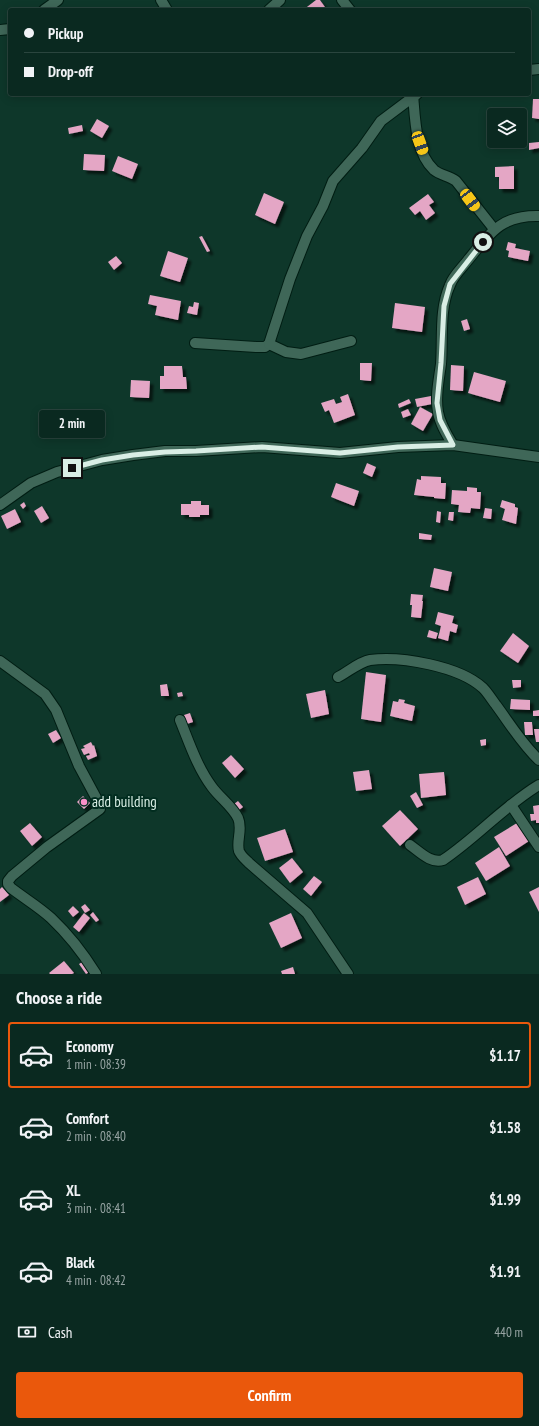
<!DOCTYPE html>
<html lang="en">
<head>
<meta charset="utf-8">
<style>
  :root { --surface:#0a2920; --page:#133129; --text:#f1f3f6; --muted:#99a6a5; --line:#2a453e; --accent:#ea580c }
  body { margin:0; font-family:"PT Sans Narrow",sans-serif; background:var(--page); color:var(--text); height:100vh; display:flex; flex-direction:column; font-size:15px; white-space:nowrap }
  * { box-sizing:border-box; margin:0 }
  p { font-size:13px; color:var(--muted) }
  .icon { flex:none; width:22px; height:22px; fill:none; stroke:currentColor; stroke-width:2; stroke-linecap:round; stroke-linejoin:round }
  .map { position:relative; height:974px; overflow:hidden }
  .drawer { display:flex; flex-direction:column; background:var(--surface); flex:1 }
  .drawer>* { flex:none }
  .top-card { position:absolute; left:8px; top:8px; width:523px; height:88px; border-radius:4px; box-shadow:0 2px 10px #0003,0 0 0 1px var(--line); display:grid; align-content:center; height:88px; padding:0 16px; background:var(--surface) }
  .fabs { position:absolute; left:487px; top:108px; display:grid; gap:8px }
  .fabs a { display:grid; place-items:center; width:40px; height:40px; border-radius:4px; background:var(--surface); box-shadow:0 2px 10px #0003,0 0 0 1px var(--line); font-size:20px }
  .end { position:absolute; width:18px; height:18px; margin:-9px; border:5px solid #d9eee5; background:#111; box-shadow:0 0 0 2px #111 }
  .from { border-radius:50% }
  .bubble { position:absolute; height:28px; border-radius:4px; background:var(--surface); box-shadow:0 2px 10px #0003,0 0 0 1px var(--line); font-size:13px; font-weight:700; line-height:28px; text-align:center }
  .car { position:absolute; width:12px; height:24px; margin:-12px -6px; border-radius:5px; box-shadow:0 0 3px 1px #0007; background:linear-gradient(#f5c518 24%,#345 0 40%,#f5c518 0 76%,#345 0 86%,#f5c518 0) }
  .top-card b { display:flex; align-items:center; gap:14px; height:38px; font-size:15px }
  .top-card b+b { border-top:1px solid var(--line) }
  .top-card i { width:10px; height:10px; background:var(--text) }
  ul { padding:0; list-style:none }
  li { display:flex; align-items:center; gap:12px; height:66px; margin:0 8px 6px; padding:0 8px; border:2px solid transparent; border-radius:4px }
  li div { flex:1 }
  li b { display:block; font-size:15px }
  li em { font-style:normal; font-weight:700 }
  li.current { border-color:var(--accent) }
  li>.icon { width:36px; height:36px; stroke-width:1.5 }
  h2 { padding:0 16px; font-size:18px; line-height:48px }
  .pay { display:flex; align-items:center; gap:10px; height:44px; padding:0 16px; font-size:15px }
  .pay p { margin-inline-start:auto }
  .button { display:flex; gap:8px; margin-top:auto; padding:8px 16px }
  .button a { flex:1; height:46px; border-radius:4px; background:var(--accent); color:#fff; font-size:16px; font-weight:700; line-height:46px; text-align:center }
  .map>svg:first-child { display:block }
</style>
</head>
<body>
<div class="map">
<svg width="539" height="974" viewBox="0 0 539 974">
  <defs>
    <filter id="shadow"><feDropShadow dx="3.5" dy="3.5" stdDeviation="1" flood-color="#0009"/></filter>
  </defs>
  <rect width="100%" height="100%" fill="#0e372a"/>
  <g fill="#e4a6c5" filter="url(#shadow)">
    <polygon points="316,0 320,0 327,10 303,10"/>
    <polygon points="533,99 539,99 539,119 532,118"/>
    <polygon points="97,119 109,126 102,138 90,131"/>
    <polygon points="82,125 83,131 69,134 68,128"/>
    <polygon points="539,142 539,148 529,150 529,143"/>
    <polygon points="84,154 105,155 104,171 83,170"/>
    <polygon points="118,156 138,164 132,179 112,171"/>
    <polygon points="514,166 514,189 499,189 499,177 495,177 495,167"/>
    <polygon points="264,193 284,202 275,224 255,215"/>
    <polygon points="428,194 434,202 429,205 435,213 426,220 420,211 415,215 409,208"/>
    <polygon points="202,236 210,251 207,252 199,237"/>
    <polygon points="508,242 516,244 515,248 530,251 528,261 508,257 509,251 506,250"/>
    <polygon points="168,251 188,258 180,282 160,276"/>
    <polygon points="116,256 122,263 114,270 108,262"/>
    <polygon points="150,295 181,301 178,320 155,315 157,306 148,304"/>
    <polygon points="194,302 199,303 197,315 187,313 189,306 193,307"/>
    <polygon points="395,303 425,307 422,332 392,328"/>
    <polygon points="467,319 470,329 464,331 461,321"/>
    <polygon points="360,363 372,363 371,381 360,380"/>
    <polygon points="451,365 464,366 463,391 450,390"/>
    <polygon points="164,366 182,366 183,377 186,377 187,389 160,389 160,376 164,376"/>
    <polygon points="474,372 506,381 500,402 468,393"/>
    <polygon points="131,380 150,381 149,398 130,397"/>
    <polygon points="348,394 355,415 334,423 329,410 325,412 321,403 334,399 336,404 342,402 340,397"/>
    <polygon points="431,396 432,404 417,407 415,399"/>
    <polygon points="409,399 411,403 399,408 398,404"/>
    <polygon points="420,407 433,414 423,431 411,424"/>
    <polygon points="408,409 411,415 403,418 401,412"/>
    <polygon points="367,463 376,467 372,477 363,473"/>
    <polygon points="421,476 441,477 441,483 446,483 445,499 434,498 434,497 414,495 417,479 421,480"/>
    <polygon points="336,483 359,491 354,506 331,497"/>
    <polygon points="467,487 477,488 477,492 481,492 480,509 471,508 470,513 458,512 459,505 451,504 452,490 467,491"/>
    <polygon points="502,500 515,504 515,507 518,508 516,524 502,520 505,509 500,507"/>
    <polygon points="191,501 201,501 201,505 209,505 209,515 200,515 200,517 189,517 189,515 181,515 181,504 191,504"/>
    <polygon points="24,502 26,506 23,509 20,505"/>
    <polygon points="42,506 49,518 41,523 34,511"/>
    <polygon points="485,508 492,509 491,519 483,518"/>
    <polygon points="15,509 21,522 7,529 1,516"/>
    <polygon points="437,511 441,512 440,523 436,522"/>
    <polygon points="449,512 454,512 453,521 448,520"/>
    <polygon points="419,533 432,535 431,540 419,539"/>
    <polygon points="434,568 452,572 448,591 430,587"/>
    <polygon points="411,594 423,595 422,601 423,601 421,618 411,617 412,605 410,605"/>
    <polygon points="438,612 454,616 452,623 458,625 456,633 450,631 448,641 438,638 441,626 435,624"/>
    <polygon points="429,630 438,633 436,639 427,637"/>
    <polygon points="513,633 529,646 518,663 500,651"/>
    <polygon points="366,672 386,675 381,722 361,719"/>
    <polygon points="512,680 521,680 521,687 513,688"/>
    <polygon points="167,684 169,696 161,696 160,685"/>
    <polygon points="325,690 329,714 311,718 306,694"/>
    <polygon points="182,692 183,696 178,697 177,693"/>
    <polygon points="399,699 405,700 404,703 415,706 412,721 390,716 393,701 398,702"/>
    <polygon points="511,699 530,700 530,710 510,709"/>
    <polygon points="539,710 539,716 533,716 533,711"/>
    <polygon points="190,713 193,722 187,724 184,715"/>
    <polygon points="524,722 532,722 533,735 525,735"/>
    <polygon points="534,729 539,729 539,742 536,742"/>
    <polygon points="56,730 61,738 53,743 48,734"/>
    <polygon points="486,739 486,745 481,746 480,740"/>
    <polygon points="91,742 93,746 94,745 97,756 88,760 86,756 90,755 89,753 84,755 81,749 85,748 83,746"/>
    <polygon points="231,755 244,769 235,778 222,763"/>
    <polygon points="369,770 372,789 356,791 353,772"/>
    <polygon points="444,772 446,795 421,798 419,774"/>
    <polygon points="416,792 423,805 417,808 410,796"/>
    <polygon points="83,796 90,803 84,809 77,802"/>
    <polygon points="238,801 243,807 239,810 234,804"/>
    <polygon points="539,805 539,823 536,823 536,820 531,821 530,814 534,814 533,806"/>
    <polygon points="400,810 418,829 400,846 382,826"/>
    <polygon points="30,823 42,837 32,846 20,831"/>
    <polygon points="517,823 529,841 506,856 494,837"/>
    <polygon points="285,829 293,852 265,861 257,838"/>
    <polygon points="499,847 510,866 486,881 475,863"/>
    <polygon points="292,858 303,872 290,883 279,868"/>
    <polygon points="314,876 322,882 311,896 303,889"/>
    <polygon points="478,877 486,894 465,905 457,887"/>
    <polygon points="2,887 9,895 0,902 0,889"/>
    <polygon points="539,887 539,912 529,892"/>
    <polygon points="85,904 90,910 85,913 81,907"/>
    <polygon points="73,906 79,912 73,917 68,911"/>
    <polygon points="93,912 99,920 96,922 90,915"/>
    <polygon points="84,913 90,918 79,932 73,927"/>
    <polygon points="291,913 302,938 281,948 269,923"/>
    <polygon points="64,961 74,973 72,974 50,974 49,973"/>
    <polygon points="84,961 91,971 86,974 79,964"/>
    <polygon points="293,967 295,974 282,974 281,971"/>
  </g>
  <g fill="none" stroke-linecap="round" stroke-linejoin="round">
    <g stroke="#001d13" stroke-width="12">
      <g id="minor">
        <polyline points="161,0 167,10"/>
        <polyline points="342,0 350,10"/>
        <polyline points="44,10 58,0"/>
        <polyline points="269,10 280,0"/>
        <polyline points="0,30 10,29"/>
        <polyline points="529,70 539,69"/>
        <path d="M 413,94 C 415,117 415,153 434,170 C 440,175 449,176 456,181 L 494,229"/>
        <polyline points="195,343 256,347 265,347 269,344 290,279 307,236 323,206 333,181 362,148 381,121 417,94"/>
        <polyline points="269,344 286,352 301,354 351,341"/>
        <path d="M 453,445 C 447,435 440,424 438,412 C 435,396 439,379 441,364 C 443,338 439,309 450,285 C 453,276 462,268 468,260 C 490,233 501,215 539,216"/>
        <polyline points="0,505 31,483 57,472 102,460 133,455 165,451 196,451 262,447 340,453 398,447 453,445 539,457"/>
        <path d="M 0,661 L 45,694 L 56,710 L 79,766 L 100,805 L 100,809 L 47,847 L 12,876 L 8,881 L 8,884 L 11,888 C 24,898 39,907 51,918 C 69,935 83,953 96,974"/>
        <path d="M 338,677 C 348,672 359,662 370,660 C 401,656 459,666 483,688 C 488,693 492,700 496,705 C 510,724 522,744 539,760"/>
        <path d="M 180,720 C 189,742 197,767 212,787 C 220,798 232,806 238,818 C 243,829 236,841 239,851 C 241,856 246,860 249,863 L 307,913 L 348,974"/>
        <polyline points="511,805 539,847"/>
        <path d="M 410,845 C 420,852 431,864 443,860 C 477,837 504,806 539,785"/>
      </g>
    </g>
    <use href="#minor" stroke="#3f6758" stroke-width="10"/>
  </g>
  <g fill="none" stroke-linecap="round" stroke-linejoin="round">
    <polyline stroke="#d9eee5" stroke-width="5" points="72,468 102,460 133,455 165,452 196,451 262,447 340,453 398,447 453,445 440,420 437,403 441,363 444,306 450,284 483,242"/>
  </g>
  <circle fill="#f98fc8" stroke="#022d20" stroke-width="1.5" cx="84" cy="802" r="4"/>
  <g text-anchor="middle" stroke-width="4" stroke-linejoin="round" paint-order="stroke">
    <g font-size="15" fill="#d9eee5" stroke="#022d20" text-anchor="start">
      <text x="92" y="807">add building</text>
    </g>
  </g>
</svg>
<div class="fabs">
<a><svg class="icon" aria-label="layers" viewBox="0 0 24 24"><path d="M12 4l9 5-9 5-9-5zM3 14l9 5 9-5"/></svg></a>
</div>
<i class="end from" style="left:483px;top:242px"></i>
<i class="end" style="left:72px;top:468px"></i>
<div class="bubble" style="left:39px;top:410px;width:66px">2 min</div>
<i class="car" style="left:420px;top:143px;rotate:160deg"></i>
<i class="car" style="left:470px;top:200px;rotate:143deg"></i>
<div class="top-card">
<b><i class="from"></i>Pickup</b>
<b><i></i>Drop-off</b>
</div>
</div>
<section class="drawer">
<h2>Choose a ride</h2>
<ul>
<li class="current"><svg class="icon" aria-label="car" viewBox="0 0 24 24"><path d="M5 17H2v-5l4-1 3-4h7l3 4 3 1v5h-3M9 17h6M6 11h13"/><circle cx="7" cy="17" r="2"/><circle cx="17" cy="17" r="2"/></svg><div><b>Economy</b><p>1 min · 08:39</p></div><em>$1.17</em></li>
<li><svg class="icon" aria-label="car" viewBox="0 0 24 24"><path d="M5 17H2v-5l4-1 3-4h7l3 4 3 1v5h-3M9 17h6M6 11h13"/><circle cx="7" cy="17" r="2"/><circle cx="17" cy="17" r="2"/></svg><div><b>Comfort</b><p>2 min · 08:40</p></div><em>$1.58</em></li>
<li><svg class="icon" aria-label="car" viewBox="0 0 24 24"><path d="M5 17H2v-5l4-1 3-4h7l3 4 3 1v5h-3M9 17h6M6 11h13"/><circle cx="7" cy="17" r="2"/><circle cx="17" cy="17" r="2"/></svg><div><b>XL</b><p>3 min · 08:41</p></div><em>$1.99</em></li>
<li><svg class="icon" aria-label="car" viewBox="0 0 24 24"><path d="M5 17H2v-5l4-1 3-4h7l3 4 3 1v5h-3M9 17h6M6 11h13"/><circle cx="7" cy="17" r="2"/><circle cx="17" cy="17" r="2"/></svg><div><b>Black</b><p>4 min · 08:42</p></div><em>$1.91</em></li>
</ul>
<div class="pay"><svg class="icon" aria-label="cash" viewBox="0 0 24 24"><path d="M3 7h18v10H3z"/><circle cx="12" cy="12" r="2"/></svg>Cash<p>440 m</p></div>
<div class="button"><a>Confirm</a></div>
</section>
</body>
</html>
